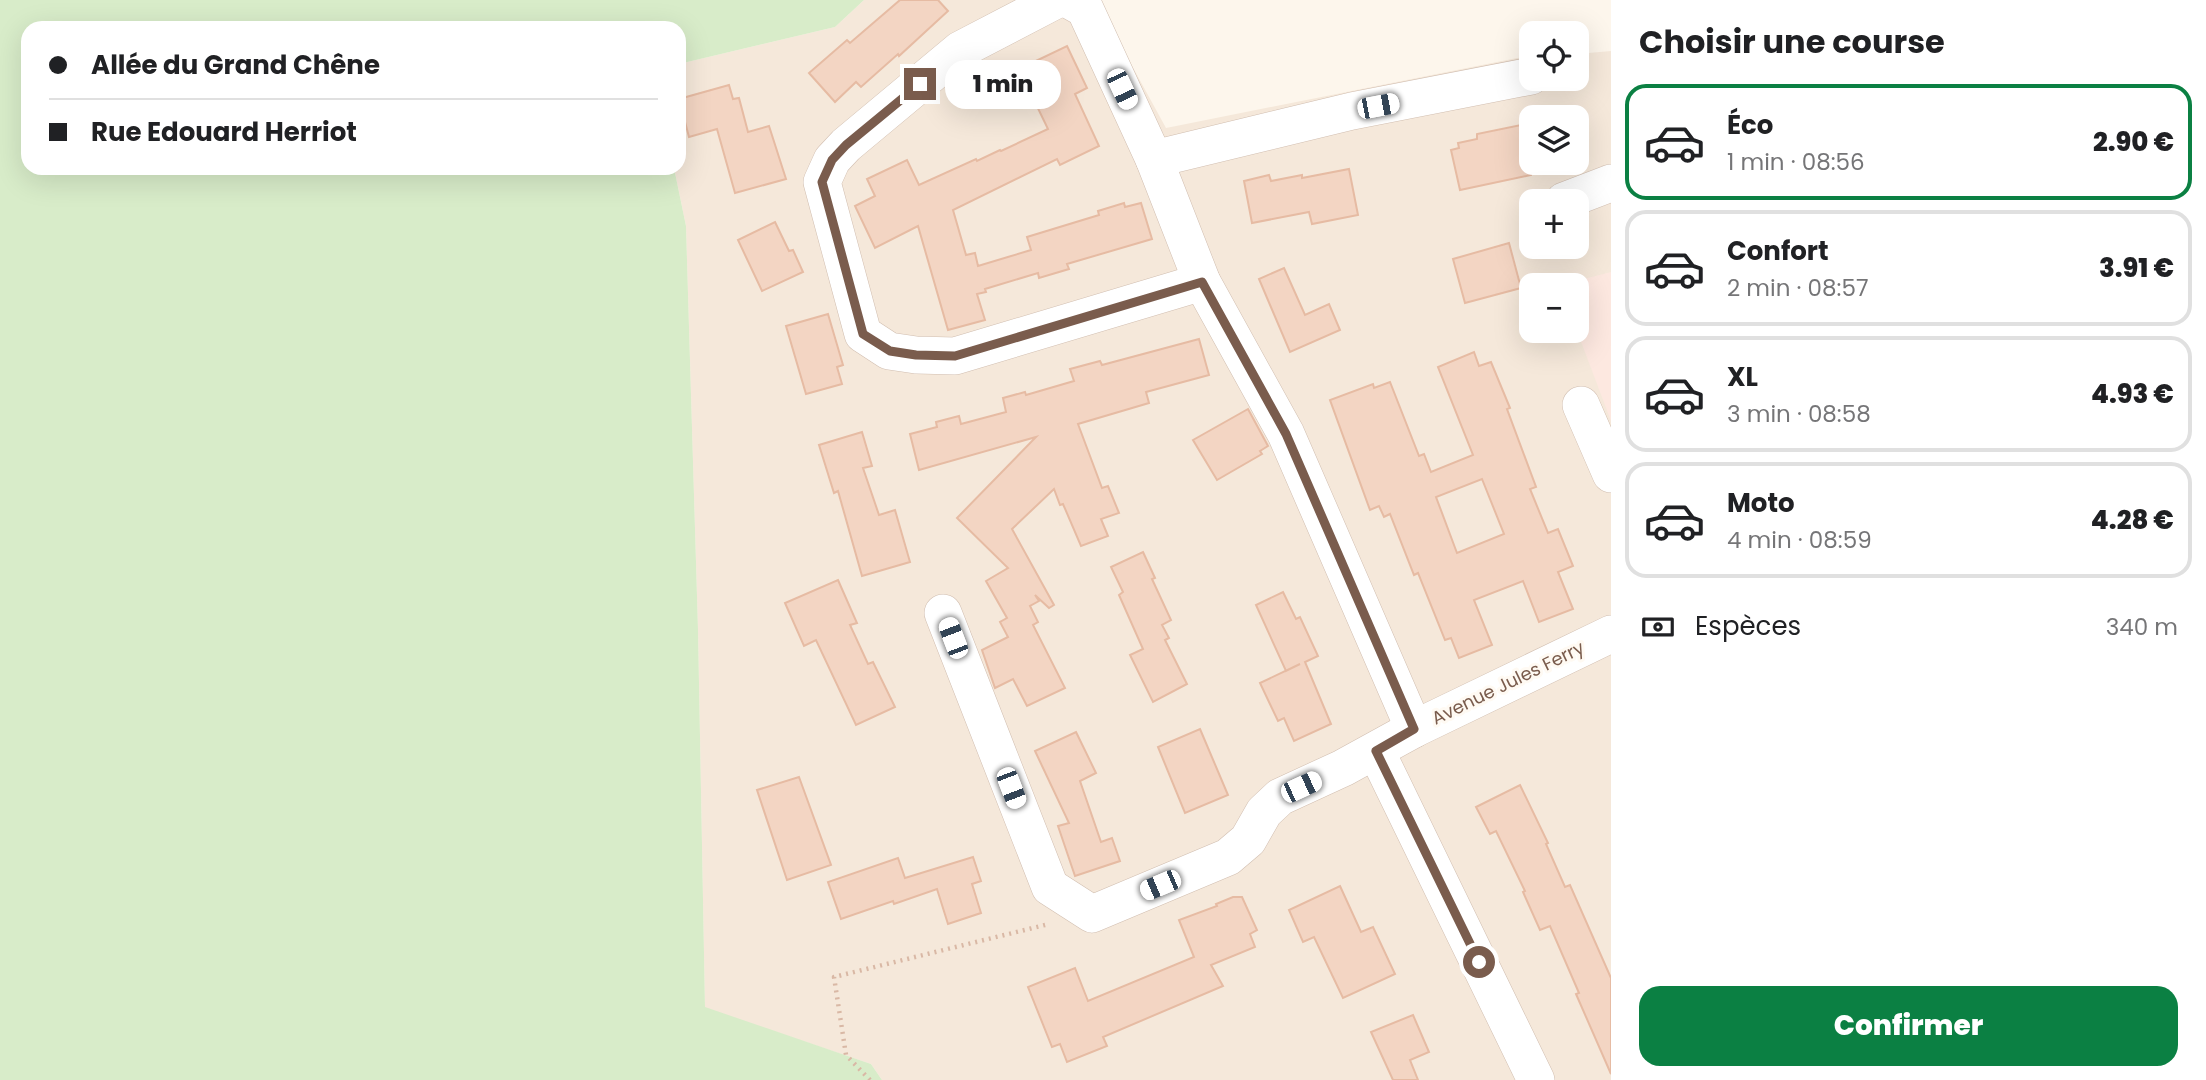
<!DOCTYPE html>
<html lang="fr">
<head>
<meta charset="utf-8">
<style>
  :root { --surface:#fff; --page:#f2f2f2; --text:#202124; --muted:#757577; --line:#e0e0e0; --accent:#0b8043 }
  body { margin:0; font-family:Poppins,sans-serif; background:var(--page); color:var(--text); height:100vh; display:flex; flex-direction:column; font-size:26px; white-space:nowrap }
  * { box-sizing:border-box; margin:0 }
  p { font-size:23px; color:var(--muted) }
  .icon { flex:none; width:38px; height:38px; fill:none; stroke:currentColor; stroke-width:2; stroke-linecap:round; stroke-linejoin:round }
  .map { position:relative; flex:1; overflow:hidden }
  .drawer { display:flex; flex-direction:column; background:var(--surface); width:595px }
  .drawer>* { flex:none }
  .banner { position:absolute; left:21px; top:21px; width:665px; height:154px; border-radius:21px; box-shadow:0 7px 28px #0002; display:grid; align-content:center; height:154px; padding:0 28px; background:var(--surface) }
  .fabs { position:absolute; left:1519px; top:21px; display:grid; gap:14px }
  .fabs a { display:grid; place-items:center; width:70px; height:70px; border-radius:14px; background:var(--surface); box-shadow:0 7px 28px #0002; font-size:35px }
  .end { position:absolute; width:32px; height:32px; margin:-16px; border:9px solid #7a5c4d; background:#fff; box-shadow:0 0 0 4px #fff }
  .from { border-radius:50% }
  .bubble { position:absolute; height:49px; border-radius:21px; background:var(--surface); box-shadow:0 7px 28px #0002; font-size:23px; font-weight:800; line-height:49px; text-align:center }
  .car { position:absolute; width:21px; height:42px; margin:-21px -10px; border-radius:9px; box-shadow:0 0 5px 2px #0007; background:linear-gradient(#fff 24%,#345 0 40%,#fff 0 76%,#345 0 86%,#fff 0) }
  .banner b { display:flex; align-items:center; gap:24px; height:66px; font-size:26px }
  .banner b+b { border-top:2px solid var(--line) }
  .banner i { width:18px; height:18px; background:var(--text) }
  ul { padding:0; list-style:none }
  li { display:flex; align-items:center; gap:21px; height:116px; margin:0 14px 10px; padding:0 14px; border:4px solid var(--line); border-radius:21px }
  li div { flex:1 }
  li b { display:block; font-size:26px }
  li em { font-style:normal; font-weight:800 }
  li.current { border-color:var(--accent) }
  li>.icon { width:63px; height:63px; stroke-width:1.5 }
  h2 { padding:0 28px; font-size:32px; line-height:84px }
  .pay { display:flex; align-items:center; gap:18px; height:77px; padding:0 28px; font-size:26px }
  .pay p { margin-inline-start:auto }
  .primary-button { display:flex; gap:14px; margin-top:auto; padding:14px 28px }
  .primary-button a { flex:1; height:80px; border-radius:21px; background:var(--accent); color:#fff; font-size:28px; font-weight:800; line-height:80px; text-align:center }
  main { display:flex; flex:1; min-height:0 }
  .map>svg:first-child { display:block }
</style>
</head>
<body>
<main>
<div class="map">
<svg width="1611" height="1080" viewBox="0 0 1611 1080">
  <rect width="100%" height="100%" fill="#fdf6ec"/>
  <path fill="#f5e8da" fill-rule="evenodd" d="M 864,0 L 1096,0 L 1166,128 L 1517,58 L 1531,57 L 1531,79 L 1577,79 L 1577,54 L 1611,51 L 1611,1080 L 882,1080 L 871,1064 L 705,1008 L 698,629 L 686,226 L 674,168 L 679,168 L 679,64 L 835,27 ZM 1531,117 L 1577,117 L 1577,163 L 1531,163 ZM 1531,201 L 1577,201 L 1577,247 L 1531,247 ZM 1531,285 L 1577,285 L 1577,331 L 1531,331 Z"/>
  <polygon fill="#fde8e0" points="1611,272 1611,421 1577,331 1577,285 1561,285"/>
  <polygon fill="#d8ecc9" points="0,0 864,0 835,27 679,64 679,28 28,28 28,168 674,168 686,226 698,629 705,1007 871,1064 882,1080 0,1080"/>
  <g fill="#f3d5c3" stroke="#e6bba3" stroke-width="2" fill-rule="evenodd">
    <polygon points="900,0 938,0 948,11 899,56 898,54 861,87 856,82 835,102 809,73 847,40 850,43"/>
    <polygon points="1067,46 1087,88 1075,94 1099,146 1060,165 1057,159 953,210 966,255 975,253 978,266 1031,250 1027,237 1099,215 1098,211 1124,203 1125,207 1141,203 1152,239 1067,264 1069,269 1039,278 1038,273 985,289 986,292 977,294 985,320 948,330 918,226 875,248 855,206 875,196 867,179 907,160 919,185 976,159 977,161 1000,150 1001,151 1048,129 1019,69"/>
    <polygon points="729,85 733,99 739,98 748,132 769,126 786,179 735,193 717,129 689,137 679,99"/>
    <polygon points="1531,123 1531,175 1460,190 1451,150 1459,148 1458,143 1477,139 1477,134"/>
    <polygon points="1349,169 1358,215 1312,224 1309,212 1252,223 1244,181 1269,175 1271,181 1302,175 1302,178"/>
    <polygon points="775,222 789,251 793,250 803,272 762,291 738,240"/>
    <polygon points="1509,243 1521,288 1465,303 1453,259"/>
    <polygon points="1284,268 1305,315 1329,304 1340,330 1290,352 1259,279"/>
    <polygon points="828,314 843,365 837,367 842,384 806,394 786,326"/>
    <polygon points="1199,339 1209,375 1146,392 1149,403 1078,424 1102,488 1108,486 1119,513 1101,519 1108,536 1081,546 1063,504 1060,505 1054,489 1012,529 1054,605 1049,608 1035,595 1039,601 1030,606 1038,622 1033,625 1065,688 1027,706 1013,679 995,688 982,650 1008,637 1000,622 1007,618 986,581 1008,568 957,518 1036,437 919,470 910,434 937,427 936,422 959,416 961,424 1006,412 1003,398 1025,392 1026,395 1074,381 1070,369 1100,361 1102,365"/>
    <path d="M 1474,352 L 1479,366 L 1491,362 L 1510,408 L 1507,409 L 1536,487 L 1530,489 L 1548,533 L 1558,529 L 1573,566 L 1558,572 L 1573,609 L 1539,622 L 1523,581 L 1474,600 L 1492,645 L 1459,658 L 1451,638 L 1445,640 L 1418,573 L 1414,575 L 1390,514 L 1384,517 L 1379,506 L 1370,510 L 1330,400 L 1373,384 L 1374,388 L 1390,382 L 1419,456 L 1424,454 L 1431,472 L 1473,455 L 1438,367 ZM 1482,479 L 1504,534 L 1457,553 L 1436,497 Z"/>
    <polygon points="1248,409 1268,446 1260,451 1262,454 1217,480 1193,440"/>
    <polygon points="862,432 872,466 863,468 879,515 895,510 910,562 862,576 838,491 834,493 819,445"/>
    <polygon points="1143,552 1155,578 1152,579 1171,620 1162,625 1169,638 1165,640 1187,684 1153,702 1130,655 1143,649 1119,595 1123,592 1111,567"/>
    <polygon points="838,580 857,623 850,625 868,664 873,662 895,707 856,725 816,640 804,646 785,603"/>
    <polygon points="1283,592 1296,619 1300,617 1318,656 1305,662 1331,724 1294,741 1284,718 1278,721 1260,683 1300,664 1286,671 1256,605"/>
    <polygon points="1200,729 1228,795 1185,813 1158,747"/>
    <polygon points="1076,732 1096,773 1080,781 1101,842 1112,838 1120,861 1075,876 1058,826 1069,823 1035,751"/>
    <polygon points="799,777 831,865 787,880 757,790"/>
    <polygon points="1520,785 1548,843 1546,844 1565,887 1570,885 1611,978 1611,1074 1576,994 1579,993 1550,926 1540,930 1523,892 1525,891 1496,831 1490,834 1476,807"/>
    <polygon points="973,857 981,881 972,884 981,913 948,924 937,889 894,904 893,901 841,919 828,882 898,858 905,878"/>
    <polygon points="1340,886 1361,932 1373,927 1395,974 1343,998 1314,937 1303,942 1289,910"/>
    <polygon points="1233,897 1242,897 1257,930 1250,934 1255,947 1211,965 1223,986 1103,1037 1107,1046 1067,1062 1060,1044 1052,1047 1028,987 1075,968 1088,1001 1194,957 1179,920 1217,906 1216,904"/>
    <polygon points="1413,1015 1429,1052 1410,1060 1418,1080 1393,1080 1371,1032"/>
  </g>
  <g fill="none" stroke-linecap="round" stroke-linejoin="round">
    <g stroke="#d1beb0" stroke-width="38">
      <g id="minor">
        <polyline points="1056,0 960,50 846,145 832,160 822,182 863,334 889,351 916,355 955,356 1202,282"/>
        <polyline points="1069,0 1085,9 1154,159 1202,282 1286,434 1414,729"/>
        <polyline points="1154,159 1352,111 1531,76"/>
        <polyline points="1564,201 1611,183"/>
        <polyline points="1581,405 1611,474"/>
        <polyline points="943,613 1050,887 1092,914 1228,857 1248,840 1264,812 1280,797 1343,768 1414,729 1611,634"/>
        <polyline points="1376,751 1536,1080"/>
      </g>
    </g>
    <polyline stroke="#d9b8a5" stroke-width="4.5" stroke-dasharray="2 5" stroke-linecap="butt" points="870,1080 846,1055 834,977 1049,924"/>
    <use href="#minor" stroke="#fff" stroke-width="37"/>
  </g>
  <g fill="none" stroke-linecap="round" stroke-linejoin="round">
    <polyline stroke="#7a5c4d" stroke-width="9" points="920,84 846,145 832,160 822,182 863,334 890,351 916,355 955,356 1202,282 1286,434 1414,729 1376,751 1479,962"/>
  </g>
  <g text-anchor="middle" stroke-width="6" stroke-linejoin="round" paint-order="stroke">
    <g font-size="18" fill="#7a5c4d" stroke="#fffaf3">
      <text transform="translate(1508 683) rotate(-26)" y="6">Avenue Jules Ferry</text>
    </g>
  </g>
</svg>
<div class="fabs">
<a><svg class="icon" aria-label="locate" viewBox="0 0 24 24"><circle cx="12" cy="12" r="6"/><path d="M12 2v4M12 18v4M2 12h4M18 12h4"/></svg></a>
<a><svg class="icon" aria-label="layers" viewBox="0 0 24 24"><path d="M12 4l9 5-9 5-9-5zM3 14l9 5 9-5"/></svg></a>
<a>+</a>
<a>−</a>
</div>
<i class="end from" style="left:1479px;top:962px"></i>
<i class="end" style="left:920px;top:84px"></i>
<div class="bubble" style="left:945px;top:60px;width:116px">1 min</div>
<i class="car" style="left:1122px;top:89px;rotate:155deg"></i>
<i class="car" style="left:1378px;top:106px;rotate:79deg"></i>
<i class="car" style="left:953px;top:638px;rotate:339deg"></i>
<i class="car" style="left:1301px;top:787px;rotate:65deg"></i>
<i class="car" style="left:1011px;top:788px;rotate:159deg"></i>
<i class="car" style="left:1160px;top:885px;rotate:247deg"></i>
<div class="banner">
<b><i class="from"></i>Allée du Grand Chêne</b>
<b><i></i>Rue Edouard Herriot</b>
</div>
</div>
<section class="drawer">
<h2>Choisir une course</h2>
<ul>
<li class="current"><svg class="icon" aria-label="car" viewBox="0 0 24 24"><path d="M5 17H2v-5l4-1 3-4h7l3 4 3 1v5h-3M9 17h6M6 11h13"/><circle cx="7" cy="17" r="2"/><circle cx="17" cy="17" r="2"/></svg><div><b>Éco</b><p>1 min · 08:56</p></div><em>2.90 €</em></li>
<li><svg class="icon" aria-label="car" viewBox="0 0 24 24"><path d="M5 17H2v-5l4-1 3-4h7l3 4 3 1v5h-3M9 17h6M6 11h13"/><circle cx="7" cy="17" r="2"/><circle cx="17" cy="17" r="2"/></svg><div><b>Confort</b><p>2 min · 08:57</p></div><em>3.91 €</em></li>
<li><svg class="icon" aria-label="car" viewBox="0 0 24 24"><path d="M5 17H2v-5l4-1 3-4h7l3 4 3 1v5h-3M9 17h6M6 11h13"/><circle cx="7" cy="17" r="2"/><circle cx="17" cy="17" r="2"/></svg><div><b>XL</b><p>3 min · 08:58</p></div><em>4.93 €</em></li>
<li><svg class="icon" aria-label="car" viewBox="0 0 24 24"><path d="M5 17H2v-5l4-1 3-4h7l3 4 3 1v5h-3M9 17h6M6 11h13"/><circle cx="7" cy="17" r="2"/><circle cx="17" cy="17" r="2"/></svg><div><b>Moto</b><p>4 min · 08:59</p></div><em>4.28 €</em></li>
</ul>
<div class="pay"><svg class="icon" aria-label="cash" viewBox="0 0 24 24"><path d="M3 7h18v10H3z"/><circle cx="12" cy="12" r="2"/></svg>Espèces<p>340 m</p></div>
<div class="primary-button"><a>Confirmer</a></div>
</section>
</main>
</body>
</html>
